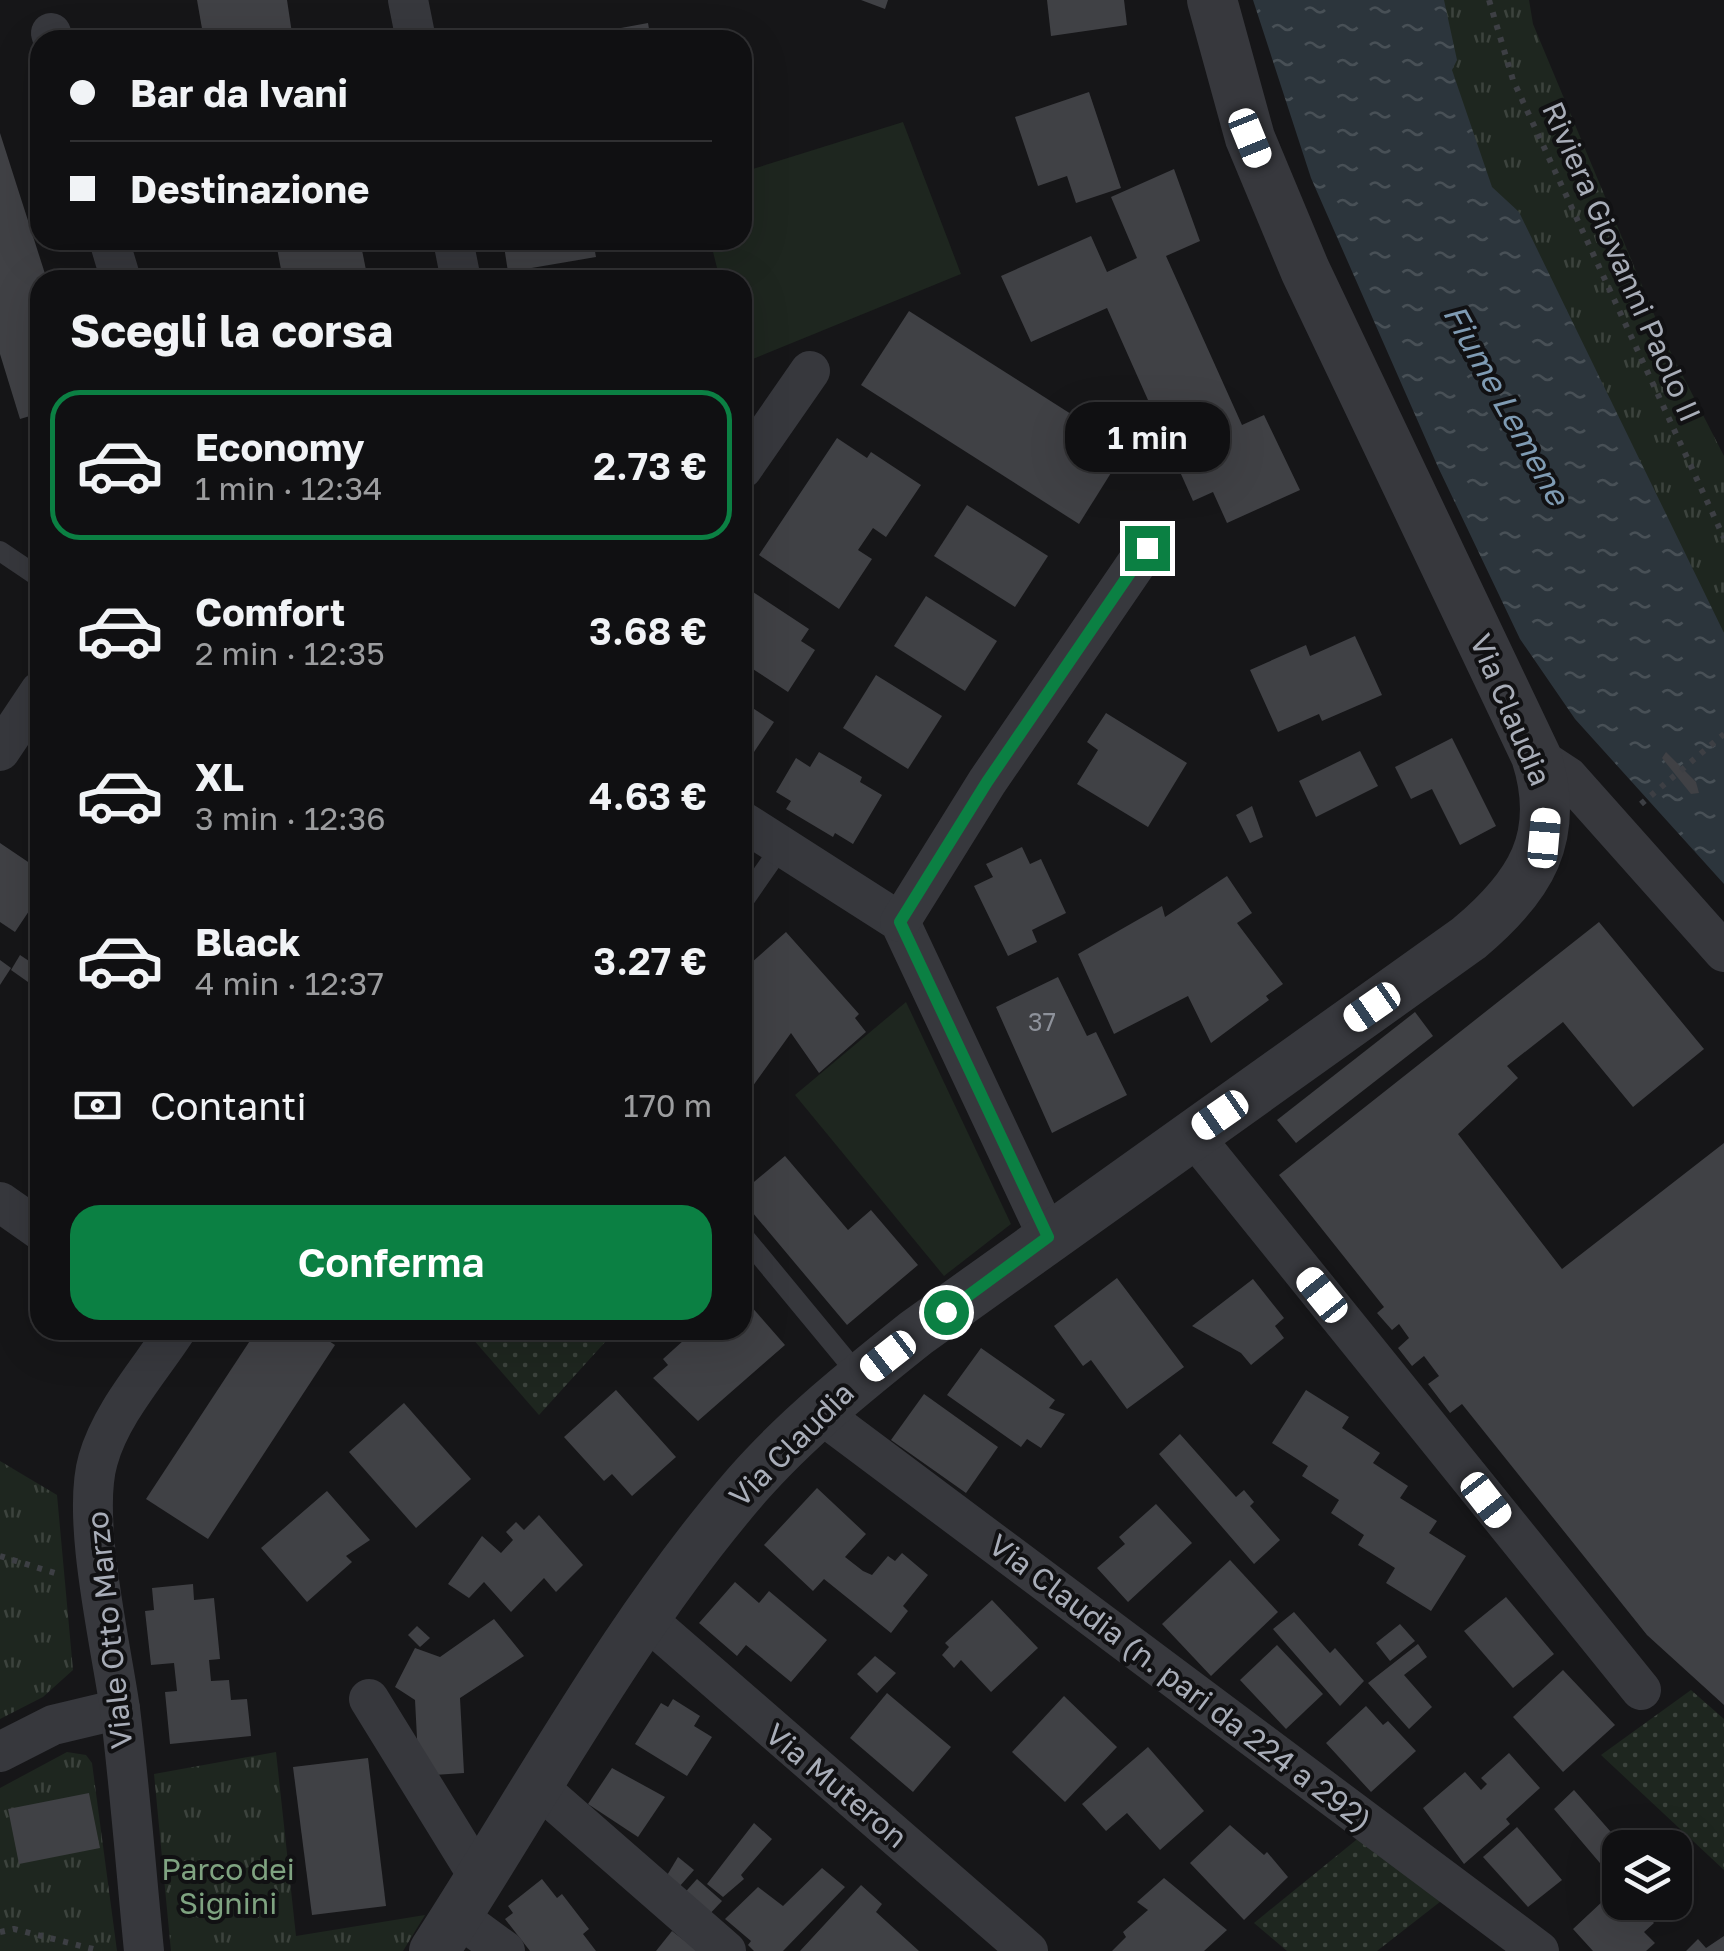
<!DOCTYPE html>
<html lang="it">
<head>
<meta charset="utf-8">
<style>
  :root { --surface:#101012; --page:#19191b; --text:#f1f3f6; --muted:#9c9d9f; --line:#303032; --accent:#0b8043 }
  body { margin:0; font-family:"Golos Text",sans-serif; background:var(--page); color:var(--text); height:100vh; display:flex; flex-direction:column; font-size:38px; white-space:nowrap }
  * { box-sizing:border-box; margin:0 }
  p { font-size:32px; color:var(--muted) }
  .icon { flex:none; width:55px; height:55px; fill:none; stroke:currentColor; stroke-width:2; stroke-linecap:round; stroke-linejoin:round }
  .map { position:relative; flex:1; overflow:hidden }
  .drawer { position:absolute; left:30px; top:270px; width:722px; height:1070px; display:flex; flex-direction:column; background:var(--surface); border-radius:30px; box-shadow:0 10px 40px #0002,0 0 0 2px var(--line) }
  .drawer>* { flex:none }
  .hud { position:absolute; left:30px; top:30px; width:722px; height:220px; border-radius:30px; box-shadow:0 10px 40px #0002,0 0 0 2px var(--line); display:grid; align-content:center; height:220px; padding:0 40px; background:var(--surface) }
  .tools { position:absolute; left:1602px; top:1830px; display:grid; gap:20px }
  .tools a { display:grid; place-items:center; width:90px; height:90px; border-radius:20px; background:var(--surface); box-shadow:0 10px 40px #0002,0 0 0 2px var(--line); font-size:50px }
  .end { position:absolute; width:45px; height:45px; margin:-22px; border:12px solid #0b8043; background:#fff; box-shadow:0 0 0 5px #fff }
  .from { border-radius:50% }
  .bubble { position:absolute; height:70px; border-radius:30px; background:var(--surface); box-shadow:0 10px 40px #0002,0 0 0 2px var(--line); font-size:32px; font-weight:600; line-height:70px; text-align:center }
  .car { position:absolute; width:30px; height:60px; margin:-30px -15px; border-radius:12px; box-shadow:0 0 8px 2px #0007; background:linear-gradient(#fff 24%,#345 0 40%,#fff 0 76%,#345 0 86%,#fff 0) }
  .hud b { display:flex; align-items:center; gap:35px; height:95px; font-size:38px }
  .hud b+b { border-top:2px solid var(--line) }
  .hud i { width:25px; height:25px; background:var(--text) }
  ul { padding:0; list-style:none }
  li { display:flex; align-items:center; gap:30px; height:150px; margin:0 20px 15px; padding:0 20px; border:5px solid transparent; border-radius:30px }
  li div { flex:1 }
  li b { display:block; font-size:38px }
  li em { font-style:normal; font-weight:600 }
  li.on { border-color:var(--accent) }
  li>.icon { width:90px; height:90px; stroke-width:1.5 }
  h2 { padding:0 40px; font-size:45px; line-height:120px }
  .pay { display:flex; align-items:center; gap:25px; height:110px; padding:0 40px; font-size:38px }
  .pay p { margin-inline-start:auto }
  .cta { display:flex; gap:20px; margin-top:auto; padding:20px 40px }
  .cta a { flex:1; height:115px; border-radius:30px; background:var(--accent); color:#fff; font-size:40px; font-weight:600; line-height:115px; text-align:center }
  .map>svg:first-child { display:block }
</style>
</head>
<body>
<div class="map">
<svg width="1724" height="1951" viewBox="0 0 1724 1951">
  <defs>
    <pattern id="park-tufts" width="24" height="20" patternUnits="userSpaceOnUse" patternTransform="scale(2.5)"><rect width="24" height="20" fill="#1e261f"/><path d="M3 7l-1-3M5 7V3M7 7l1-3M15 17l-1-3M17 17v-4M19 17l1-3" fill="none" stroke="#3c433d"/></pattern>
    <pattern id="garden-dots" width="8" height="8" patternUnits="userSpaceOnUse" patternTransform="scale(2.5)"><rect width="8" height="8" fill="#1e261f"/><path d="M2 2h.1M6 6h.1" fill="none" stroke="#3c433d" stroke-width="1.8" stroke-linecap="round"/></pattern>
    <pattern id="water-ripples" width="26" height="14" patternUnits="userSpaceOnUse" patternTransform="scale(2.5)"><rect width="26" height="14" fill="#2c353c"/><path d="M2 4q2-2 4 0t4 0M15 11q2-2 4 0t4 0" fill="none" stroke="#485056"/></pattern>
  </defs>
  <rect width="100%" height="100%" fill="#161618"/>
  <g fill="#1e261f">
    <polygon points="903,122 961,274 743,363 742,280 720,280 710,240 742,240 743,172"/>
    <polygon points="906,1002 1011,1224 944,1276 795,1095"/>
  </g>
  <g fill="url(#park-tufts)">
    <polygon points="1315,0 1529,0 1533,24 1666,343 1724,456 1724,753"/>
    <polygon points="0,1461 57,1495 73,1670 43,1697 0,1719"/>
    <polygon points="67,1752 86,1755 92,1763 117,1951 0,1951 0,1788"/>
    <polygon points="276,1752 296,1936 425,1915 403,1951 171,1951 154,1774"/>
  </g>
  <g fill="url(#garden-dots)">
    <polygon points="465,1330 616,1330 539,1415"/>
    <polygon points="1691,1690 1724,1719 1724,1870 1601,1755"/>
    <polygon points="1361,1836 1445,1898 1377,1951 1287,1951 1254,1923"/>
  </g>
  <polygon fill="url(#water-ripples)" points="1253,0 1444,0 1457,60 1452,70 1492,187 1519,212 1724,633 1724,884 1575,719 1520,639 1438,467 1311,178"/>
  <g fill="#404145">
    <polygon points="197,0 287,0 293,40 204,40"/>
    <polygon points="861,0 888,0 885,9"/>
    <polygon points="1047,0 1124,0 1127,25 1051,36"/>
    <polygon points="648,23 651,40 611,40 610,30"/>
    <polygon points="1089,92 1121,188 1076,203 1067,176 1038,186 1015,117"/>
    <polygon points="0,133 47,280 40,280 40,413 20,419 0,354"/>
    <polygon points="1174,169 1200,241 1166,256 1242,425 1264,415 1300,490 1227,523 1213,492 1193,501 1107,308 1031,342 1001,276 1091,236 1107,272 1137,258 1111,197"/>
    <polygon points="319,240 360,240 368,280 283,280 277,248"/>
    <polygon points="503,240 593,240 596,257 508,272"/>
    <polygon points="909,311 1126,449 1079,524 861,385"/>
    <polygon points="837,438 867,458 871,452 921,485 886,537 873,528 858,550 872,559 839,609 759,555"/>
    <polygon points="967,505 1048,556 1015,607 934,556"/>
    <polygon points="747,588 809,629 801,641 815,650 788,692 742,662 742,595"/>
    <polygon points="926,596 997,641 965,691 894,646"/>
    <polygon points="1355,636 1382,695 1322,721 1319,714 1278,732 1250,670 1306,645 1310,656"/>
    <polygon points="876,675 942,716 908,769 843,728"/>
    <polygon points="742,701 774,722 742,770"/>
    <polygon points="1106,713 1187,763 1148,827 1077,784 1098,750 1087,742"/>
    <polygon points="1452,738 1496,826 1460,845 1432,789 1411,799 1395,767"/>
    <polygon points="1360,751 1378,786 1316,817 1299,781"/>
    <polygon points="819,752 862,777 860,782 882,795 853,844 835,833 833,837 786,809 791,801 776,792 796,758 810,767"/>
    <polygon points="1666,752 1696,782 1699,793 1691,794 1662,758"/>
    <polygon points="1252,806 1263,837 1250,843 1236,815"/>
    <polygon points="0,843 40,870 40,914 31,908 15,932 0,922"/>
    <polygon points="1022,847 1030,864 1041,859 1066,913 1032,930 1037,942 1008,956 974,886 993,877 986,864"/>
    <polygon points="1227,876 1252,913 1237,923 1283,984 1266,996 1269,1000 1211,1043 1188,996 1114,1034 1078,954 1162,906 1165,917"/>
    <polygon points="1599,922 1704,1049 1633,1107 1563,1022 1507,1066 1518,1078 1458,1134 1562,1269 1724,1143 1724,1705 1647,1635 1462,1404 1450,1413 1428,1384 1439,1376 1424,1356 1412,1366 1398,1348 1409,1338 1399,1324 1392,1330 1377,1313 1384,1307 1279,1175"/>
    <polygon points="786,932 859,1014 855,1018 866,1032 819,1073 791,1033 742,1101 742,971"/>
    <polygon points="20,955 38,967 28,982 11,970"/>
    <polygon points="0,960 11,968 0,985"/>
    <polygon points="1058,977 1087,1036 1096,1032 1127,1095 1052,1133 996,1007"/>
    <polygon points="1415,1012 1433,1036 1296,1143 1277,1120"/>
    <polygon points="785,1156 848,1230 871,1210 918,1265 847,1325 742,1200 742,1192"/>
    <polygon points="1117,1278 1184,1367 1127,1409 1091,1360 1083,1366 1054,1326"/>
    <polygon points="1253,1279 1284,1318 1275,1326 1284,1338 1251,1365 1241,1353 1192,1326"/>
    <polygon points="750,1305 785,1345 698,1421 653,1378 668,1365 663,1359 695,1330 717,1334 742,1330 742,1312"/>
    <polygon points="257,1330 312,1330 335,1345 208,1539 146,1499"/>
    <polygon points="981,1348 1055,1400 1049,1408 1065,1414 1041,1448 1027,1439 1021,1447 947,1395"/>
    <polygon points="616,1390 676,1457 632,1496 612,1474 604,1481 564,1437"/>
    <polygon points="1306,1390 1349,1417 1342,1428 1380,1453 1373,1463 1408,1486 1400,1498 1437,1521 1429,1533 1466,1556 1431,1611 1386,1583 1395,1568 1358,1545 1364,1535 1331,1513 1339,1500 1302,1476 1308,1466 1272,1443"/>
    <polygon points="924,1394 998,1447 966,1493 891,1440"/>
    <polygon points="404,1403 471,1479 416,1528 349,1452"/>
    <polygon points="1180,1434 1236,1497 1244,1490 1254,1502 1250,1506 1280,1540 1254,1564 1159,1454"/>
    <polygon points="817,1488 866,1534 845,1557 863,1571 872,1575 888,1556 895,1561 902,1553 928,1575 903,1606 908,1611 891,1633 824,1579 813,1591 764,1545"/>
    <polygon points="327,1491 370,1540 346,1556 352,1562 307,1602 261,1548"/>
    <polygon points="1156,1504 1192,1543 1128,1602 1097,1568 1125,1544 1119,1537"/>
    <polygon points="539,1515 583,1565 556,1592 544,1578 511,1612 484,1582 469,1598 448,1584 482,1536 501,1553 513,1540 506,1532 516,1522 524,1530"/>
    <polygon points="1230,1560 1278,1612 1211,1676 1162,1624"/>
    <polygon points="735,1582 759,1603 769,1591 827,1640 791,1682 746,1645 737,1656 699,1623"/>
    <polygon points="193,1584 194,1600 214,1598 220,1659 209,1660 211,1681 229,1680 231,1700 247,1699 251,1736 170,1744 165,1692 177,1691 174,1663 151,1665 145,1611 154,1610 152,1588"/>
    <polygon points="1506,1597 1554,1654 1513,1688 1464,1631"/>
    <polygon points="992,1600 1038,1648 991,1692 961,1660 954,1668 942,1655 949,1647 945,1643"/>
    <polygon points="1294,1612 1330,1653 1335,1648 1364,1681 1340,1706 1273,1629"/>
    <polygon points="494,1619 524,1656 460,1698 464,1773 419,1776 415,1700 395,1687 415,1648 440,1657"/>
    <polygon points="1400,1624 1415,1641 1390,1661 1376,1643"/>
    <polygon points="417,1626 430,1638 420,1647 408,1635"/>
    <polygon points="1418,1644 1427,1657 1404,1675 1432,1707 1409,1729 1368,1683"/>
    <polygon points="1277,1645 1323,1694 1286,1729 1240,1680"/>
    <polygon points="875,1656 896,1673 877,1693 857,1674"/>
    <polygon points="1563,1670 1615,1725 1563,1772 1513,1717"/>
    <polygon points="887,1693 951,1747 913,1792 850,1738"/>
    <polygon points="1064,1696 1117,1747 1065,1802 1012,1752"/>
    <polygon points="673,1699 700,1716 694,1726 712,1737 687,1776 635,1744 661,1703 668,1707"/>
    <polygon points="1366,1706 1383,1725 1388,1721 1416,1751 1371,1792 1326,1743"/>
    <polygon points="1148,1747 1204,1811 1160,1850 1127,1813 1106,1831 1082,1804"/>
    <polygon points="1509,1753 1540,1788 1506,1819 1510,1824 1464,1864 1423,1808 1465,1772 1481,1790 1487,1784 1481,1778"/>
    <polygon points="368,1758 386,1906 312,1915 293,1767"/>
    <polygon points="612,1768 665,1797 638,1837 588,1804"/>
    <polygon points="1574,1790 1625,1848 1620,1848 1620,1856 1605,1869 1554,1809"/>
    <polygon points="89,1793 100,1848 19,1864 8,1809"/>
    <polygon points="754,1823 772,1839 741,1875 744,1879 723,1897 707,1884"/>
    <polygon points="1230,1825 1264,1855 1267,1852 1288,1877 1244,1920 1190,1863"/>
    <polygon points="1517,1827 1562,1880 1528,1907 1483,1857"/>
    <polygon points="678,1857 694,1870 679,1887 666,1877"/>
    <polygon points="822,1868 845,1887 783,1951 754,1951 748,1945 751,1941 725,1919 758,1887 783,1906"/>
    <polygon points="1164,1878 1227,1930 1204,1951 1112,1951 1126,1937 1123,1932 1148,1910 1137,1902"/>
    <polygon points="542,1879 557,1898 562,1894 589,1929 583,1934 596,1951 530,1951 505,1919 513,1913 508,1906"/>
    <polygon points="697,1879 722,1901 704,1920 680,1898"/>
    <polygon points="1675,1880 1686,1892 1666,1913 1657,1902 1675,1902"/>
    <polygon points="861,1885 882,1904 876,1912 919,1951 800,1951"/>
    <polygon points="1620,1885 1620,1902 1635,1902 1654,1923 1644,1932 1655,1943 1646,1951 1593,1951 1573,1929"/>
    <polygon points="672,1931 698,1951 656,1951"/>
    <polygon points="1724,1936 1724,1951 1686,1951 1698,1939 1706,1948"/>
  </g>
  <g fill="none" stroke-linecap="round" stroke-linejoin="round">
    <g stroke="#3d3f44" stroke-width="6" stroke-dasharray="5 8" stroke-linecap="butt">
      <polyline points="1489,0 1513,80 1724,538"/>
      <polyline points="1641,804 1724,734"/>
      <polyline points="0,1556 61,1575"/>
      <polyline points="0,1932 14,1929 101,1951"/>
    </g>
    <g stroke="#37383d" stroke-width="20">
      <polyline points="0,551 40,578"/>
      <polyline points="742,903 781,847"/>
      <polyline points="742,1234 861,1378"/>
    </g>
    <g stroke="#37383d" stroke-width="40">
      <polyline points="408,0 416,40"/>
      <polyline points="51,33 53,40"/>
      <polyline points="109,240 121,280"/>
      <polyline points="453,240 461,280"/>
      <polyline points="742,469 810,371"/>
      <polyline points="0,751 40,691"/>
      <polyline points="1536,756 1568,777 1724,952"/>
      <polyline points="742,821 900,922 1048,1237"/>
      <polyline points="900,922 987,782 1147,548"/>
      <polyline points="1192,1134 1641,1690"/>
      <polyline points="0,1202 40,1230"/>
      <polyline points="821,1414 1539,1951"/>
      <polyline points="646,1619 1028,1951"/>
      <polyline points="369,1699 480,1879"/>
      <polyline points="0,1752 53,1725 120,1709"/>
      <polyline points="538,1787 726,1951"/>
      <polyline points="457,1916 505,1951"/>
      <path d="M 144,1951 C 136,1870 130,1789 120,1709 C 111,1646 81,1518 98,1460 C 111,1413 150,1370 176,1330"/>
    </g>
    <path stroke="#37383d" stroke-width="50" d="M 434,1951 C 535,1795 625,1626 747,1485 C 796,1429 857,1380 916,1333 L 1469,938 C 1530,887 1562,837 1536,756 L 1305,270 L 1250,138 L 1212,0"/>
  </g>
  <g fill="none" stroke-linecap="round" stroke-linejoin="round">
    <polyline stroke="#0b8043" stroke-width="12" points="946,1312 1048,1237 900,922 987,782 1147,548"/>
  </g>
  <g text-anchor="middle" stroke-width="8" stroke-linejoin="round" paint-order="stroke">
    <g font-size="25" fill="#8e929b">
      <text x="1042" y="1031">37</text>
    </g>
    <g font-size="30" fill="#a8adb8" stroke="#111113">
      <text transform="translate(1621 262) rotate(66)" y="10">Riviera Giovanni Paolo II</text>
      <text transform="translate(1510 710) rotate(67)" y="10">Via Claudia</text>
      <text transform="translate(792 1445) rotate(-45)" y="10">Via Claudia</text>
      <text transform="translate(110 1630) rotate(-96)" y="10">Viale Otto Marzo</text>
      <text transform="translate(1180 1683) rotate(37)" y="10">Via Claudia (n. pari da 224 a 292)</text>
      <text transform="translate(836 1786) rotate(40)" y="10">Via Muteron</text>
    </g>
    <g font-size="30" fill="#7fa381" stroke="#111113">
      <text x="228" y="1880">Parco dei<tspan x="228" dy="34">Signini</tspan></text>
    </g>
    <g font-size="32" font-style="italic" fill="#7f9bb3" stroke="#111113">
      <text transform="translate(1506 405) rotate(61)" y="11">Fiume Lemene</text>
    </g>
  </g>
</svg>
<div class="tools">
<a><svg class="icon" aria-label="layers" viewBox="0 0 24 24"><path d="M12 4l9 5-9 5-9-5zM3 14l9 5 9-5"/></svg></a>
</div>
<i class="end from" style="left:946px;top:1312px"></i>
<i class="end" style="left:1147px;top:548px"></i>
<div class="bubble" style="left:1065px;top:402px;width:165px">1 min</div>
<i class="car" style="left:1250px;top:138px;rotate:158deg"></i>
<i class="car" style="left:1544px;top:838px;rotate:5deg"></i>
<i class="car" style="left:1372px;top:1007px;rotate:235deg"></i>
<i class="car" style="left:1220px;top:1115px;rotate:235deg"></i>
<i class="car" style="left:1322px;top:1295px;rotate:321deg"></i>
<i class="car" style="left:888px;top:1356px;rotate:232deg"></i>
<i class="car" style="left:1486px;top:1500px;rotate:142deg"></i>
<div class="hud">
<b><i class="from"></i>Bar da Ivani</b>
<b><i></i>Destinazione</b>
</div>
<section class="drawer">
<h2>Scegli la corsa</h2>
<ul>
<li class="on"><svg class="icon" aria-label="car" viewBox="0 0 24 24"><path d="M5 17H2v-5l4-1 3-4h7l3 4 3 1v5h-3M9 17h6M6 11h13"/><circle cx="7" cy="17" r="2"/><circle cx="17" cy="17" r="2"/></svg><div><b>Economy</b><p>1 min · 12:34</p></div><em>2.73 €</em></li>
<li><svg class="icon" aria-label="car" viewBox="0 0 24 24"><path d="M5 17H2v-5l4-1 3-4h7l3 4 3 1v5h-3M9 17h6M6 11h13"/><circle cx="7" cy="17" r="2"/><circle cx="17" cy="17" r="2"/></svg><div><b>Comfort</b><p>2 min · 12:35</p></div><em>3.68 €</em></li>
<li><svg class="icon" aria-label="car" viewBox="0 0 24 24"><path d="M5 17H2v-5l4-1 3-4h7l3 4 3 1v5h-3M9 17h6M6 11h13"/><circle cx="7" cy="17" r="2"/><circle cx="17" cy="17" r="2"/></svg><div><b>XL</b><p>3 min · 12:36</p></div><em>4.63 €</em></li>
<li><svg class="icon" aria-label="car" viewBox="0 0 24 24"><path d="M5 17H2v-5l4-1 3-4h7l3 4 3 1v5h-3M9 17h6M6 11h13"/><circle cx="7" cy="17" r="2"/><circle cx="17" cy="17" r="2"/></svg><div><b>Black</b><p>4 min · 12:37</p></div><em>3.27 €</em></li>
</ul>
<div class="pay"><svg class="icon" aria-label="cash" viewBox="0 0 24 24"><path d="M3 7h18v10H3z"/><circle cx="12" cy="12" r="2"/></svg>Contanti<p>170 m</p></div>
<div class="cta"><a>Conferma</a></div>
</section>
</div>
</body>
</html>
